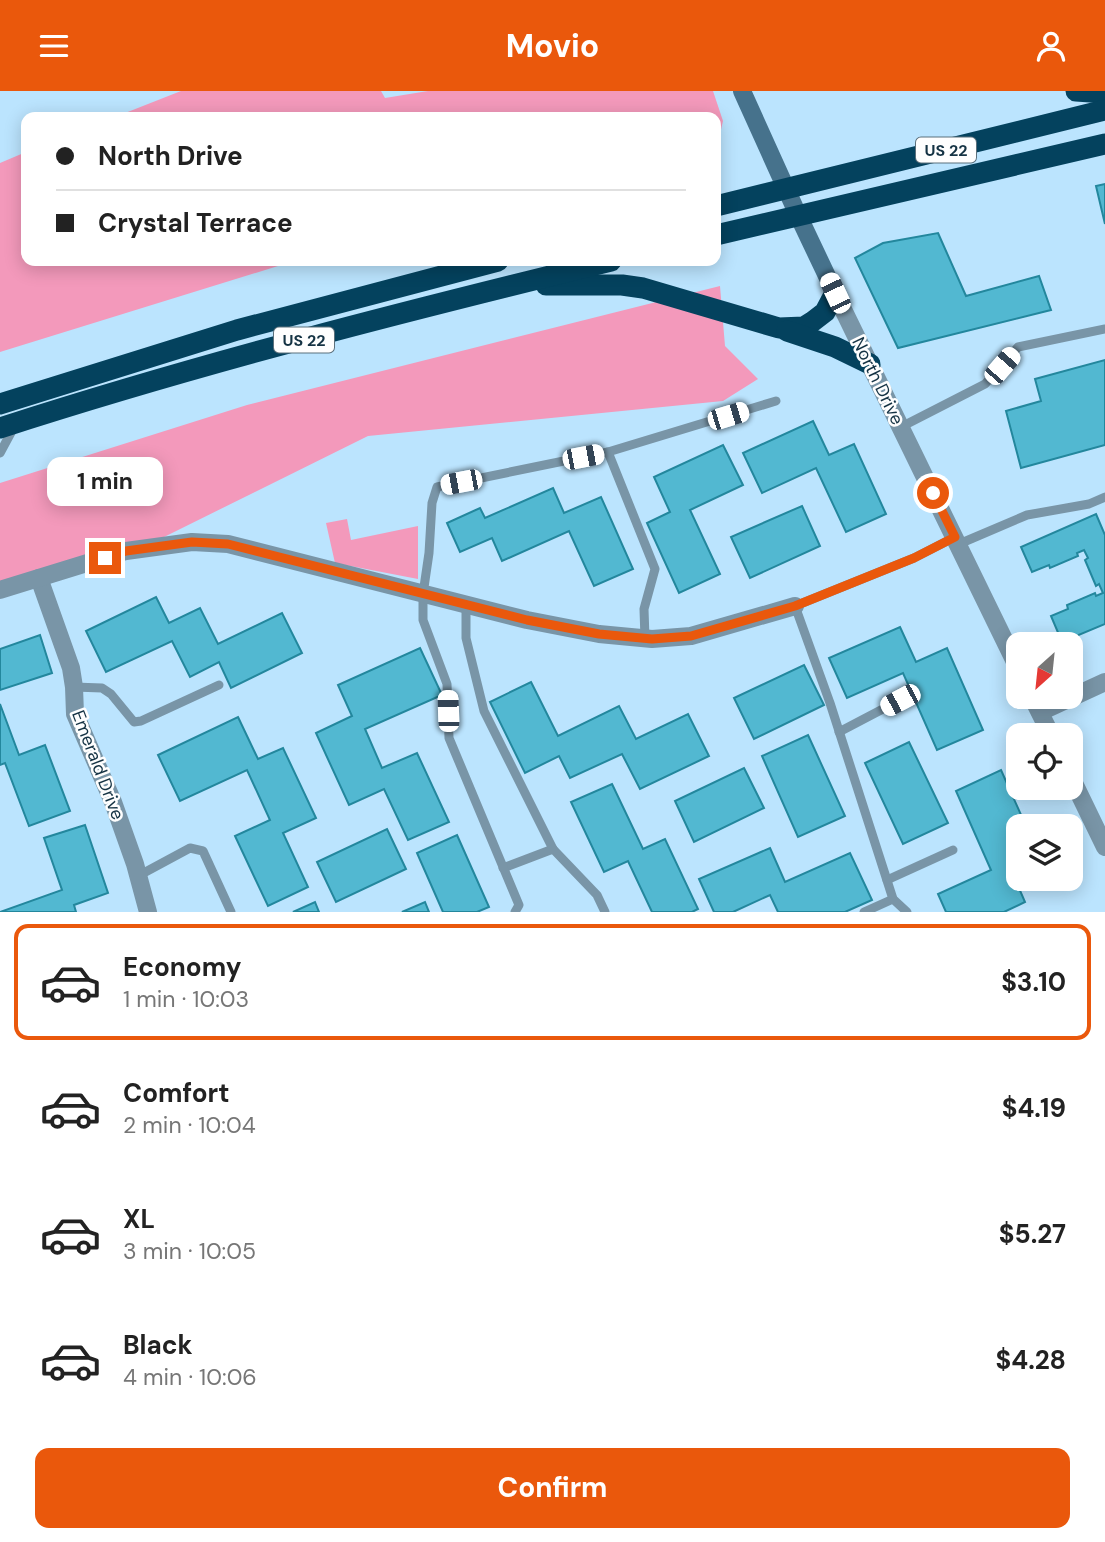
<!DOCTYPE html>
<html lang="en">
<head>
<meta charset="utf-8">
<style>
  :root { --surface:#fff; --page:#f6f6f6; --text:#222; --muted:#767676; --line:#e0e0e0; --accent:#ea580c }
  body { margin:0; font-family:"DM Sans",sans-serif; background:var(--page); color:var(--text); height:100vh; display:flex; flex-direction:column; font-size:26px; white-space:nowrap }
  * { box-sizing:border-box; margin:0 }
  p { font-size:23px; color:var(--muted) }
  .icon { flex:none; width:38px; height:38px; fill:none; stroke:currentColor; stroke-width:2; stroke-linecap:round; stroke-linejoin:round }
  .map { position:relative; height:821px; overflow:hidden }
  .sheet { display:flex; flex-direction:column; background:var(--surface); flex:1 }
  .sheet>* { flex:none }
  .top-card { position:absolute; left:21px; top:21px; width:700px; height:154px; border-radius:14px; box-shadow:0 4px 18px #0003; display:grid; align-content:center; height:154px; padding:0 35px; background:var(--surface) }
  .needle { width:46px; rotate:207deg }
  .tools { position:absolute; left:1006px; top:541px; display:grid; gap:14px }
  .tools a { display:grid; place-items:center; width:77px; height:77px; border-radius:14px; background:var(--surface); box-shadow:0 4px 18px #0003; font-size:35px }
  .end { position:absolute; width:32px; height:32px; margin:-16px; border:9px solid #ea580c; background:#fff; box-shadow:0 0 0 4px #fff }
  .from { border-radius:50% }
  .bubble { position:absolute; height:49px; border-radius:14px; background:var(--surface); box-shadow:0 4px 18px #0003; font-size:23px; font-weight:700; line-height:49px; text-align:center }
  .car { position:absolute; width:21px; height:42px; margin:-21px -10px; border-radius:9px; box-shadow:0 0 5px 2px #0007; background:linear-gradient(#fff 24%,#345 0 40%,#fff 0 76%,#345 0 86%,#fff 0) }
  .top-card b { display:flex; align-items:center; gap:24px; height:66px; font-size:26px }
  .top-card b+b { border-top:2px solid var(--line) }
  .top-card i { width:18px; height:18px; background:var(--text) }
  ul { padding:12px 0 0; list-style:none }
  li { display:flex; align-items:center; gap:21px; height:116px; margin:0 14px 10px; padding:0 21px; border:4px solid transparent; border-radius:14px }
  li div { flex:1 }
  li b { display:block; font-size:26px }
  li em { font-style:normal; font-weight:700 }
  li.selected { border-color:var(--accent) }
  li>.icon { width:63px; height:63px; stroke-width:1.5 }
  .cta { display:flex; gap:14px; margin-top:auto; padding:14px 35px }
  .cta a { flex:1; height:80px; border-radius:14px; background:var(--accent); color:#fff; font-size:28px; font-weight:700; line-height:80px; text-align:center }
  header { display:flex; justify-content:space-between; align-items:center; height:91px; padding:0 35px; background:var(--accent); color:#fff; font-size:32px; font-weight:700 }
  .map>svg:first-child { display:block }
</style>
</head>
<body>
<header><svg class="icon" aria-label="menu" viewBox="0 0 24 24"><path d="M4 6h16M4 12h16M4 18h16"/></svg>Movio<svg class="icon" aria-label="person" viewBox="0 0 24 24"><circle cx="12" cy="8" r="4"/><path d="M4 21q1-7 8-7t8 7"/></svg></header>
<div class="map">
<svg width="1105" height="821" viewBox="0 0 1105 821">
  <rect width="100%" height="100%" fill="#bbe4fe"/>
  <g fill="#f399bb">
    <polygon points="181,0 381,0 385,7 428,0 713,0 723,30 716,60 716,26 115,26"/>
    <polygon points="26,61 26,170 294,170 0,261 0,72"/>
    <polygon points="720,195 725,255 758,288 723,310 368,345 162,447 0,499 0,392 247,314"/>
    <polygon points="347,428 351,449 418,435 418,488 335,472 326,432"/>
  </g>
  <g fill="#52b8d1" stroke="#23879d" stroke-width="2">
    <polygon points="1105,93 1105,133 1096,95"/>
    <polygon points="938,142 966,205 1039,185 1051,219 898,257 855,167 883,152"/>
    <polygon points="1105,269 1105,354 1021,377 1006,320 1041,310 1035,288"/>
    <polygon points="813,330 829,364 854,353 886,423 846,441 816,377 762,402 743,362"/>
    <polygon points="723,354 743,394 690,419 720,483 679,502 647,432 670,421 654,386"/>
    <polygon points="553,397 564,422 601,406 633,478 594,495 569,440 502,470 492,447 460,461 447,432 480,417 485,427"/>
    <polygon points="802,415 820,455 750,487 731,446"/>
    <polygon points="1096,423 1105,444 1105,533 1062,551 1051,525 1068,518 1067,514 1095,502 1096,505 1103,502 1099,493 1096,495 1085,469 1088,467 1084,459 1077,462 1078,465 1050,477 1049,474 1032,481 1021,456"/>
    <polygon points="156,506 169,532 200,517 218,553 282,522 302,562 231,597 219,571 190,586 172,550 106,581 86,540"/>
    <polygon points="900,536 916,571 947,557 983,639 937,659 903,582 847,607 829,567"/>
    <polygon points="40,544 52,582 0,599 0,558"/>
    <polygon points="420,557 442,604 365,638 382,677 417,662 449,731 408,749 384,698 349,714 316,642 352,625 338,594"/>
    <polygon points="804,574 824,614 754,648 734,607"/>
    <polygon points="531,591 558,645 619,615 636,648 688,623 709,665 640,698 622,663 570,687 559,665 525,682 490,611"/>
    <polygon points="0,613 19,664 45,654 70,720 29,735 5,672 0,674"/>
    <polygon points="238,626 258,668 283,657 316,727 283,742 308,796 268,815 235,745 270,729 247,679 180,710 158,664"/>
    <polygon points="808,644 845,725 798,746 762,665"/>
    <polygon points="909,651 948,732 903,753 865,672"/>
    <polygon points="744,677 764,717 694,751 675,710"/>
    <polygon points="1001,679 1026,735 1018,735 1018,769 1009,774 1025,811 1004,821 946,821 938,803 991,779 956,700"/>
    <polygon points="612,693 643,758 665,748 698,818 692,821 652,821 628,770 604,781 571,711"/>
    <polygon points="85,734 108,802 74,814 76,821 0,821 62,799 44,747"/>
    <polygon points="387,738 406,778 336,811 317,771"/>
    <polygon points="457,744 489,816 477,821 443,821 417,762"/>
    <polygon points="770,757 785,791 850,762 872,809 845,821 778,821 770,804 733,821 714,821 699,788"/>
    <polygon points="315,811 319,821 293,821"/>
    <polygon points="425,811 429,821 402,821"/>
  </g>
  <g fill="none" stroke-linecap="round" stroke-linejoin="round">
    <g stroke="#7995a7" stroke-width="9">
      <polyline points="901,336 985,293 1018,256 1105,238"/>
      <polyline points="608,361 655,478 644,518 645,548"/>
      <polyline points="0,362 14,336"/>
      <polyline points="959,453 1027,424 1089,413 1105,406"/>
      <polyline points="466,514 466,547 484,620 553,758"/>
      <polyline points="74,596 102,597 111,603 134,631 141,630 219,594"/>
      <polyline points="839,641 900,609"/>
      <polyline points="503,777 553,758 597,804 605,821"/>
      <polyline points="138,785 190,757 203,760 231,821"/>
      <polyline points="887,789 953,759"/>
      <polyline points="515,821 519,814 449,647 447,593 423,529 423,503 429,462 432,412 437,396 608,361 776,310"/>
      <polyline points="864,821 893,808"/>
      <polyline points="907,821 893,808 830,612 795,515 914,467 955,446"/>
    </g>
    <g stroke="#7995a7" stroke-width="18">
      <polyline points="835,202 1018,577"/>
      <polyline points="39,487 71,577 74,596 75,623 113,711 135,773 148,821"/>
      <polyline points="0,499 126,460 192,451 228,453 527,529 599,543 652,548 691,545 795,515"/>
      <polyline points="1032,606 1051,644"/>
      <polyline points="1040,621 1105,591"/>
      <polyline points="1071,686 1105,756"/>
    </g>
    <polyline stroke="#46728c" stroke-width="18" points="742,0 798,124 835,202"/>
    <g stroke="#04425e" stroke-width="21">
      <polyline points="1076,0 1105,2"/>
      <polyline points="716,115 1105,19"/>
      <polyline points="716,144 1105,53"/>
      <polyline points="546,194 622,194 643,197 779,237 804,236 812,231 825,221 835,202"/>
      <polyline points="787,240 835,256 870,273"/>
      <polyline points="0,313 237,239 498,170"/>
      <path d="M 0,337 C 201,272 406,220 611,170"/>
    </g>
  </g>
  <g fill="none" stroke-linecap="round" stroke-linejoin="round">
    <polyline stroke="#ea580c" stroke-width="9" points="105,467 126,460 192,451 228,453 527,529 599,543 652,548 691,545 795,515 914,467 955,446 933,402"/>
  </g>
  <g text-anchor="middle" stroke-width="5" stroke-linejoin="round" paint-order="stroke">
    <g fill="#fefefe" stroke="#5b707c" stroke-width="2">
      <rect x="916" y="46.5" width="60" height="25" rx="5"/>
      <rect x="274" y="236.5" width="60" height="25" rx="5"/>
    </g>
    <g font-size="16" font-weight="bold" fill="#153344">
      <text x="946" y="65">US 22</text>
      <text x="304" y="255">US 22</text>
    </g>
    <g font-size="18" fill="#153344" stroke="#fefefe">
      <text transform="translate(878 290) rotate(64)" y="6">North Drive</text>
      <text transform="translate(98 674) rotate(69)" y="6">Emerald Drive</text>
    </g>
  </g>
</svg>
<div class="tools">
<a><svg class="needle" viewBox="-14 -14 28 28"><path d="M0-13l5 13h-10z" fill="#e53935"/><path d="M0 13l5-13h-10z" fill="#767676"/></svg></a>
<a><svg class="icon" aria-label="locate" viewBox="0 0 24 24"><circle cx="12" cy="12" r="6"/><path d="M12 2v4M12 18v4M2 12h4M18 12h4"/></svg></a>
<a><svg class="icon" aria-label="layers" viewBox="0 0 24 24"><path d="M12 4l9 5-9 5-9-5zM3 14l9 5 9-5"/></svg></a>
</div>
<i class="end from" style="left:933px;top:402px"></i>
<i class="end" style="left:105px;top:467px"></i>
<div class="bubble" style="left:47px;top:366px;width:116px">1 min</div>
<i class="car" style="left:835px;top:202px;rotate:335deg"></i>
<i class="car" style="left:1002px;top:275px;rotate:41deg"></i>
<i class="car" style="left:728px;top:325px;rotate:73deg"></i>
<i class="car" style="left:583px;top:366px;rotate:79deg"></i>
<i class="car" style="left:461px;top:391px;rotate:259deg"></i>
<i class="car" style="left:900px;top:609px;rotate:242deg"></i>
<i class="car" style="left:448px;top:620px;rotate:358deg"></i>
<div class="top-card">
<b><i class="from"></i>North Drive</b>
<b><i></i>Crystal Terrace</b>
</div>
</div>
<section class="sheet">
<ul>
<li class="selected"><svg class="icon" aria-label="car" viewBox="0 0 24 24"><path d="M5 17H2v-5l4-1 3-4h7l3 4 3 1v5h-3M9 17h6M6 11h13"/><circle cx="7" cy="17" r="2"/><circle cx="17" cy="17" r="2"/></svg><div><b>Economy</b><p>1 min · 10:03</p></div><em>$3.10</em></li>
<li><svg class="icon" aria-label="car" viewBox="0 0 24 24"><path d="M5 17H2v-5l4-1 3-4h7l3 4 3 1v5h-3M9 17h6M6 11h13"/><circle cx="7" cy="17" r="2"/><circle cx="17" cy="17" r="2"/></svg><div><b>Comfort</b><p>2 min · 10:04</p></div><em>$4.19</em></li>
<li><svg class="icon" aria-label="car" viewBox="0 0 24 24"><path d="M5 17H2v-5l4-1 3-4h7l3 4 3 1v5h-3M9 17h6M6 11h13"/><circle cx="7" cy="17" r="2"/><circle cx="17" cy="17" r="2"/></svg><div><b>XL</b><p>3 min · 10:05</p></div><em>$5.27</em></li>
<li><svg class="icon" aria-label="car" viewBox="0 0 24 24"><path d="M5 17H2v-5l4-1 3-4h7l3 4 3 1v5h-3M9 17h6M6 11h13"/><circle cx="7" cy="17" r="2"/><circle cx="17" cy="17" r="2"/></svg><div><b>Black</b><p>4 min · 10:06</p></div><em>$4.28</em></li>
</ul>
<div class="cta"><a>Confirm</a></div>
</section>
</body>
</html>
